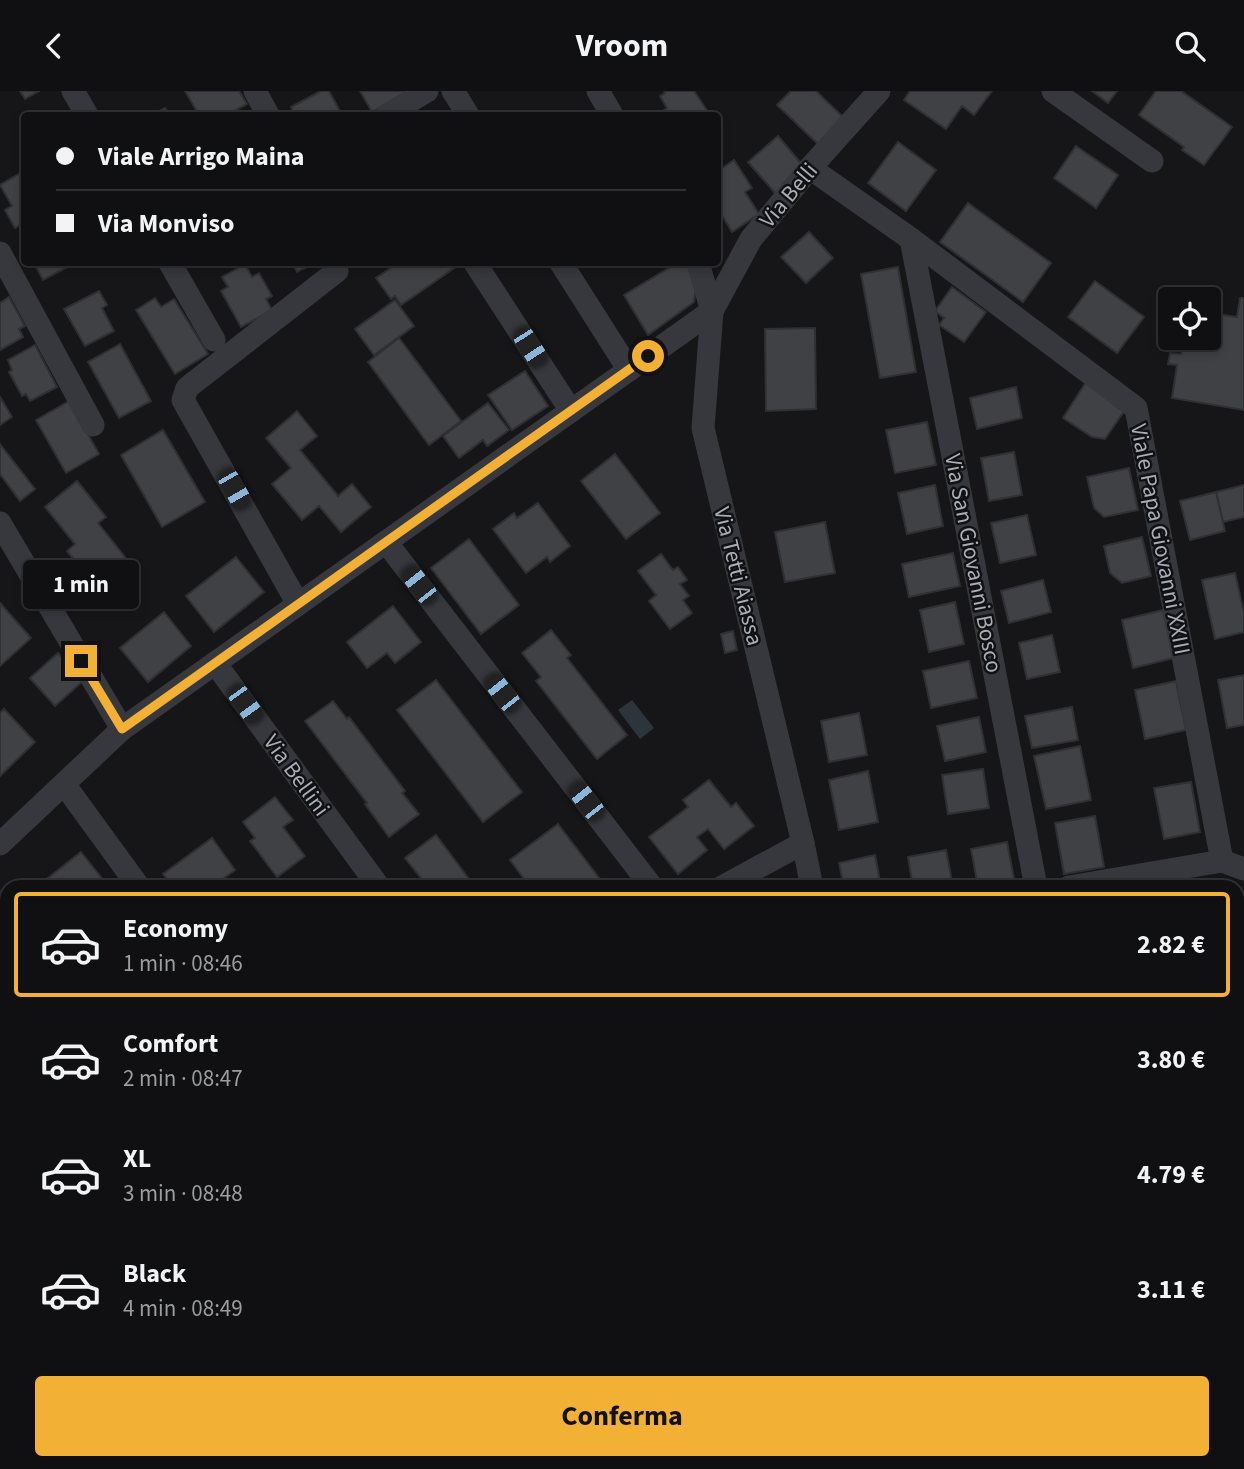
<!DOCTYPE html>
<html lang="it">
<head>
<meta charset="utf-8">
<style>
  :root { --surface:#101012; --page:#19191b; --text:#f1f3f6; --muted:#9c9d9f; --line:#303032; --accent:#f2b134 }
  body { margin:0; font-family:"Source Sans 3",sans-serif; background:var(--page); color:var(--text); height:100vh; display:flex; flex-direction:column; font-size:26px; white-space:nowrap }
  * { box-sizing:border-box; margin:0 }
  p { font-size:23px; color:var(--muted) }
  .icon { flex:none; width:38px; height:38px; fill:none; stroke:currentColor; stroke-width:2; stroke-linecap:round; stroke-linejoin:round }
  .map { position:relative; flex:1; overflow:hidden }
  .drawer { position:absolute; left:0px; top:789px; width:1244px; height:590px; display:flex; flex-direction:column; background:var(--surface); border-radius:21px 21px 0 0; box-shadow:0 4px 10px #0003,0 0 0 2px var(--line) }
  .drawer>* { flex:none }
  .guide { position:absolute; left:21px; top:21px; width:700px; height:154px; border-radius:7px; box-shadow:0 4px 10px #0003,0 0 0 2px var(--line); display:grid; align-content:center; height:154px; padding:0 35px; background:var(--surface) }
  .buttons { position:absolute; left:1158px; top:196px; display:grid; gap:14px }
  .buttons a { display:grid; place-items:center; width:63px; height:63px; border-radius:7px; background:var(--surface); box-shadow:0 4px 10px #0003,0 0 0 2px var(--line); font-size:35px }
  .end { position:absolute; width:32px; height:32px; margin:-16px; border:9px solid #f2b134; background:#111; box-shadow:0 0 0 4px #111 }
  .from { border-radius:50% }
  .bubble { position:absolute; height:49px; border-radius:7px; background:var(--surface); box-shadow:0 4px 10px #0003,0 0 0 2px var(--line); font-size:23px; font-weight:700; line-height:49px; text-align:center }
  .car { position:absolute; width:21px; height:42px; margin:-21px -10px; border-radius:9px; box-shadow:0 0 5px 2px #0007; background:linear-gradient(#222 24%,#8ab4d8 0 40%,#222 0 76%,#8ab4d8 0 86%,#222 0) }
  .guide b { display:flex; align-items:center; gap:24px; height:66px; font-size:26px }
  .guide b+b { border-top:2px solid var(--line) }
  .guide i { width:18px; height:18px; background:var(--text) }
  ul { padding:12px 0 0; list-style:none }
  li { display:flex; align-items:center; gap:21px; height:105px; margin:0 14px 10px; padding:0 21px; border:4px solid transparent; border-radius:7px }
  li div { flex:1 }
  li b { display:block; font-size:26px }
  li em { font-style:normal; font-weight:700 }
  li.current { border-color:var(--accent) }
  li>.icon { width:63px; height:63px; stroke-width:1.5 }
  .action { display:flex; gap:14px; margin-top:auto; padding:14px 35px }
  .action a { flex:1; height:80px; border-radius:7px; background:var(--accent); color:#111; font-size:28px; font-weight:700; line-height:80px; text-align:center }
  header { display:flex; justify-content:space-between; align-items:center; height:91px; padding:0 35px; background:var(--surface); font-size:32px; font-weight:700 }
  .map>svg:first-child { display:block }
</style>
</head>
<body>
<header><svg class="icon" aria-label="back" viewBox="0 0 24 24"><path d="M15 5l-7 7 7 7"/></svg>Vroom<svg class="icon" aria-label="search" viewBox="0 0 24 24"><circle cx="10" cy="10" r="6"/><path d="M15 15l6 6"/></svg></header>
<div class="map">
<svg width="1244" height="1378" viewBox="0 0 1244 1378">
  <rect width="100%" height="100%" fill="#161618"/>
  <polygon fill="#2c353c" points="632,609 654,637 640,648 618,619"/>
  <g fill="#404145" stroke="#303034" stroke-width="2">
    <polygon points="20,0 39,0 25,8"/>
    <polygon points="185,0 239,0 247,13 227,24 199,24"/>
    <polygon points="321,0 329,0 342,24 295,24 291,16"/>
    <polygon points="360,0 406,0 407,1 372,21"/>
    <polygon points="664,0 694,0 710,24 662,24 660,22 667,17 660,5 665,2"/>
    <polygon points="791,0 816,0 844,27 818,53 777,14"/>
    <polygon points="910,0 992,0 974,24 962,15 946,38 904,9"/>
    <polygon points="1092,0 1117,0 1108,12"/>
    <polygon points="1156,0 1181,0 1232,36 1204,74 1182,59 1184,56 1139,24"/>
    <polygon points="165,17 170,24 152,24"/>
    <polygon points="778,45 805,77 775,102 748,71"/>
    <polygon points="898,51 936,79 906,120 868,92"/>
    <polygon points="1076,55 1118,84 1096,117 1054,87"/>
    <polygon points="734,69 752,97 745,101 759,123 732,141 718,118 718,80"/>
    <polygon points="19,83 21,87 24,85 24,131 15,137 5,119 12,115 0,94"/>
    <polygon points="968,112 1051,172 1023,211 940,151"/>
    <polygon points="809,141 833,167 806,192 781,166"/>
    <polygon points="34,172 75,172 43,189"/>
    <polygon points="292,172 314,172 297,181"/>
    <polygon points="398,172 454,172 457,175 401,214 395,205 391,208 376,187"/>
    <polygon points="677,172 690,172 697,191 694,211 648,244 624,204"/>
    <polygon points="245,173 252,186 259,182 272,205 266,208 272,219 241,236 221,200 228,196 222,186"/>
    <polygon points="898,176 916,281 880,287 861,183"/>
    <polygon points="1095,190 1144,226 1117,262 1068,226"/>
    <polygon points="952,196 986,221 964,251 939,234 944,227 935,220"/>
    <polygon points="99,200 107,214 102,217 114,240 85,255 64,218"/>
    <polygon points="9,206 25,235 19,238 23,246 0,259 0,212"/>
    <polygon points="155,207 161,216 174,208 208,263 175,283 136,219"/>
    <polygon points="1240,207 1244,207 1244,319 1172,307 1177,274 1168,273 1170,262 1181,263 1184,247 1209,247 1209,222 1237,226"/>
    <polygon points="395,209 414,235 374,264 355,238"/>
    <polygon points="815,237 816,318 766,320 765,238"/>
    <polygon points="399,247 461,330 429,354 368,271"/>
    <polygon points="120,253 151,310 119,327 88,271"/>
    <polygon points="35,254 57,296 30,310 26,303 22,305 9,281 12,279 8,269"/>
    <polygon points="525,280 548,315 512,339 488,304"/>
    <polygon points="1086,291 1127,316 1105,348 1092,346 1063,327"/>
    <polygon points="1016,296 1022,327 977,338 970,307"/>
    <polygon points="0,306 12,326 0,334"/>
    <polygon points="69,310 99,363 66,382 36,329"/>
    <polygon points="488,312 509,339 487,355 483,349 459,367 443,345"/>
    <polygon points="297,320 317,345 300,359 338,405 352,393 371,416 341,441 319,415 302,429 272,393 291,377 266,347"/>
    <polygon points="927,331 936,374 895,382 886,339"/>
    <polygon points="163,339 205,411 162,436 121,364"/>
    <polygon points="0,353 35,398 20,410 0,383"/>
    <polygon points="1014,361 1022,404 989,410 981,367"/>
    <polygon points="615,363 660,422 626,448 581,390"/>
    <polygon points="1129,377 1138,419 1104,426 1094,417 1087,386"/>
    <polygon points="77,390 106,426 98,432 129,471 97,497 67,460 75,453 45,416"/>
    <polygon points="935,394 943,435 907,443 898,402"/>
    <polygon points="1244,394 1244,426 1223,431 1216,401"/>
    <polygon points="1216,401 1225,440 1190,449 1180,410"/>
    <polygon points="538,412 570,455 550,471 547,466 526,482 493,438 514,422 517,427"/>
    <polygon points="1027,424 1036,464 1000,472 991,432"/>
    <polygon points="825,431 835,482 785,491 775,441"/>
    <polygon points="1142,446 1151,485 1122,492 1110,482 1104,455"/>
    <polygon points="469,448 519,514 481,543 431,477"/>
    <polygon points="953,462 960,495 909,506 902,473"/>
    <polygon points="661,463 673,479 678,476 687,489 680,493 689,505 683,509 692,522 670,538 649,510 656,504 638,480"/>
    <polygon points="236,466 264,501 214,541 186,505"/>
    <polygon points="1235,482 1244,522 1244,541 1215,548 1202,489"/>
    <polygon points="1043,489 1051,521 1009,532 1001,500"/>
    <polygon points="955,511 964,553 929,561 920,519"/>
    <polygon points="0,512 31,547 0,575"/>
    <polygon points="393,515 421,551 395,572 387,562 367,577 347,551"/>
    <polygon points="1163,519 1174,567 1133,577 1122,529"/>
    <polygon points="164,521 191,555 148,591 120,557"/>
    <polygon points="551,539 571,564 567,567 627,644 597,668 536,590 541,586 522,562"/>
    <polygon points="733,540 737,559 725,562 721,543"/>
    <polygon points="1052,544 1060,581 1027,588 1019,552"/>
    <polygon points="58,562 83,590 55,615 30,587"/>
    <polygon points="969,570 977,607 931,617 923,580"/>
    <polygon points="1244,584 1244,634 1227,637 1218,589"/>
    <polygon points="436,589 522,701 483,731 397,619"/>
    <polygon points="1176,590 1186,639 1145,648 1135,599"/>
    <polygon points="333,610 347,628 349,626 405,700 402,702 419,723 389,746 365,713 367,712 305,630"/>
    <polygon points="1072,616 1078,649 1032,657 1025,625"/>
    <polygon points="4,618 35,651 0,685 0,622"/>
    <polygon points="859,622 867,664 829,671 821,630"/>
    <polygon points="979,626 986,661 945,670 937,635"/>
    <polygon points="1080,655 1091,709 1046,718 1034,665"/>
    <polygon points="983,678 989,717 948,723 942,684"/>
    <polygon points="868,680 878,731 839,739 829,689"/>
    <polygon points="709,689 731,716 736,712 754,735 724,758 708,738 697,746 707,759 678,783 649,746 688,716 683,709"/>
    <polygon points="1191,691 1200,741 1164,748 1154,697"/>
    <polygon points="275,706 293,729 283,736 305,765 277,786 250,750 255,747 243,731"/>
    <polygon points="1095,725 1104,776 1064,783 1055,732"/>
    <polygon points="558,733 606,796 530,796 510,769"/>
    <polygon points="436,744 475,796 428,796 405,767"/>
    <polygon points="212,747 235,779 212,796 173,796 163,783"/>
    <polygon points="1007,751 1015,793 999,796 978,796 971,758"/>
    <polygon points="946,759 953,796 913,796 908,766"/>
    <polygon points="81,761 109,796 54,796 48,787"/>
    <polygon points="875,764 881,796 844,796 839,772"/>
    <polygon points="7,856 7,908 0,913 0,861"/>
    <polygon points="0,991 7,1000 0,1007"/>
    <polygon points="7,1058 7,1114 0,1104 0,1064"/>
    <polygon points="69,1372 140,1372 131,1378 73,1378"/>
    <polygon points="822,1372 859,1372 861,1378 824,1378"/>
    <polygon points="950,1372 1001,1372 1004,1378 953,1378"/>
    <polygon points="1096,1372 1125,1372 1115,1378 1100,1378"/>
  </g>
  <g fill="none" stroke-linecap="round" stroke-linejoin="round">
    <g stroke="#3d3f44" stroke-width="3.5" stroke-dasharray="3.5 5" stroke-linecap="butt">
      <polyline points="1237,1014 1244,1022"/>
      <polyline points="1237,1144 1244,1138"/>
    </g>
    <polyline stroke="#37383d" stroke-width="12" points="1237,904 1244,918"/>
    <g stroke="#37383d" stroke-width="23">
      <polyline points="73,0 87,24"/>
      <polyline points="255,0 268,24"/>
      <polyline points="453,0 468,24"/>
      <polyline points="598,0 612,24"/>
      <polyline points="1053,0 1152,70"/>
      <polyline points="387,24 427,0"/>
      <polyline points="810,77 911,148 1136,317 1222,770"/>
      <polyline points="911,148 1036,796"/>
      <polyline points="0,162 93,334"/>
      <polyline points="170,172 214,249"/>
      <polyline points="475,172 571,320"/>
      <polyline points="561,172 629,279"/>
      <polyline points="698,172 712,220 703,337 803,752 812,796"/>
      <polyline points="0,432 122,638"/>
      <polyline points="386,451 652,796"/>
      <polyline points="298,513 183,309 187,297 337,180"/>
      <polyline points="215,572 379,796"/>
      <polyline points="64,693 139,796"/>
      <polyline points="0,753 122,638 712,220 751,148 810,77 879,0"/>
      <polyline points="1222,770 1244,778"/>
      <polyline points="722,796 803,752"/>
      <polyline points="1069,796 1222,770"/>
      <polyline points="0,1210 7,1204"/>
      <polyline points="0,1341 7,1351"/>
      <polyline points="20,1372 24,1378"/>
      <polyline points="934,1372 937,1378"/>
    </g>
  </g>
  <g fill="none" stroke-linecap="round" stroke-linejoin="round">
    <polyline stroke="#f2b134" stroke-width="9" points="81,570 122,638 648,265"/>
  </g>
  <g text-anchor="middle" stroke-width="5" stroke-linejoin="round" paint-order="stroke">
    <g font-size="23" fill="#a8adb8" stroke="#111113">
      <text transform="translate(788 104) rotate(-50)" y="8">Via Belli</text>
      <text transform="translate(1161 448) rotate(79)" y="8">Viale Papa Giovanni XXIII</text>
      <text transform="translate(974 472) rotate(79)" y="8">Via San Giovanni Bosco</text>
      <text transform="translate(739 485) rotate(76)" y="8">Via Tetti Aiassa</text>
      <text transform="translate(297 684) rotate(54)" y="8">Via Bellini</text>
    </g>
  </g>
</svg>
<div class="buttons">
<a><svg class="icon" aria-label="locate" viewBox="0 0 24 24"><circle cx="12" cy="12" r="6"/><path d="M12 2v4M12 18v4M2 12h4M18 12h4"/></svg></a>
</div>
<i class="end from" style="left:648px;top:265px"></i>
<i class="end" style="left:81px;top:570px"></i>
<div class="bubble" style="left:23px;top:469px;width:116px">1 min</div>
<i class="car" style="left:530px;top:256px;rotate:147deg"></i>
<i class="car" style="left:234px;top:398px;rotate:150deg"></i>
<i class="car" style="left:419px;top:494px;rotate:322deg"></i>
<i class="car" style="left:502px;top:602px;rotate:322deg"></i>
<i class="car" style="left:245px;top:613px;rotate:144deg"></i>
<i class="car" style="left:586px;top:710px;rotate:322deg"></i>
<div class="guide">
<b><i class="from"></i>Viale Arrigo Maina</b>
<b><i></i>Via Monviso</b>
</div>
<section class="drawer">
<ul>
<li class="current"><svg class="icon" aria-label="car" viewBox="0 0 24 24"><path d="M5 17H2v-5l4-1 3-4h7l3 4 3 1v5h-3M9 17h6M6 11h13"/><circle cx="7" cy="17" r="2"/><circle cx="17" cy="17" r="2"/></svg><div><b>Economy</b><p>1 min · 08:46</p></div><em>2.82 €</em></li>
<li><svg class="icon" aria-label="car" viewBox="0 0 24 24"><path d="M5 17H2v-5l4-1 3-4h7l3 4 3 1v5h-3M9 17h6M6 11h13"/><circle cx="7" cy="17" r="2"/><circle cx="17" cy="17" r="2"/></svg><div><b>Comfort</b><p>2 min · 08:47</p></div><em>3.80 €</em></li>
<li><svg class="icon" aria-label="car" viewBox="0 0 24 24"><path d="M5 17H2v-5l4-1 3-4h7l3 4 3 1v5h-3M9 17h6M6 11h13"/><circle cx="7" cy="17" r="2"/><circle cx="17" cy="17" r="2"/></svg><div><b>XL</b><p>3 min · 08:48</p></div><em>4.79 €</em></li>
<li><svg class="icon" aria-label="car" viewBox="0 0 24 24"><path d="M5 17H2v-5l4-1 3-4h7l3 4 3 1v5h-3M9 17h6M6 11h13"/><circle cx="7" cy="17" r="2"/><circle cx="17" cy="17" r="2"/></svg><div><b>Black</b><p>4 min · 08:49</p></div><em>3.11 €</em></li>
</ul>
<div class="action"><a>Conferma</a></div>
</section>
</div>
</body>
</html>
